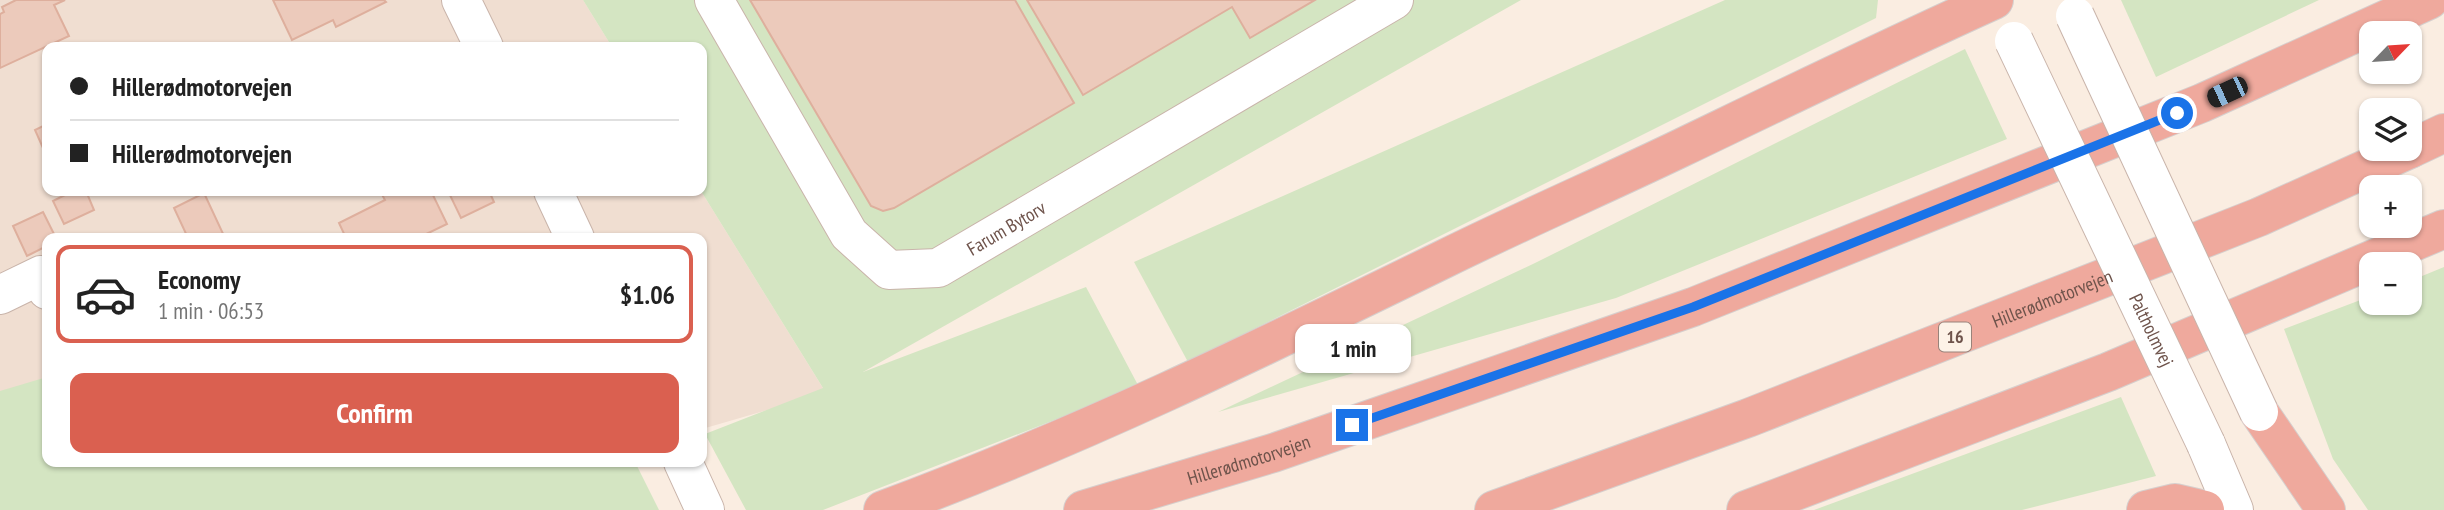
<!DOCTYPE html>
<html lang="en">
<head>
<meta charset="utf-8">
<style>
  :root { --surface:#fff; --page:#f6f6f6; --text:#222; --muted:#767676; --line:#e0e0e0; --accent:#da6050 }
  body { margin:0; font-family:"PT Sans Narrow",sans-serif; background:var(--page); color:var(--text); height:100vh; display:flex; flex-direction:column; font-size:26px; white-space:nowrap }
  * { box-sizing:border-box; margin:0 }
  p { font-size:23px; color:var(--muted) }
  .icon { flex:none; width:38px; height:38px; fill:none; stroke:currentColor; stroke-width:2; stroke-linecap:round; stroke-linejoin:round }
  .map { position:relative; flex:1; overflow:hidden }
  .details { position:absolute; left:42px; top:233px; width:665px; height:234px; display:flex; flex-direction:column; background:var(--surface); border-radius:14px; box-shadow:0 2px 5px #0004 }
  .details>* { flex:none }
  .banner { position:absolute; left:42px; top:42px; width:665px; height:154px; border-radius:14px; box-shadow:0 2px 5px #0004; display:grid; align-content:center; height:154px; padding:0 28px; background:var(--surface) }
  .needle { width:46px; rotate:65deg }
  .tools { position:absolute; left:2359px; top:21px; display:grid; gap:14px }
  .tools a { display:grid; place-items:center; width:63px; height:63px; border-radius:14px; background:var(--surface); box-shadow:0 2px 5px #0004; font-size:35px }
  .end { position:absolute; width:32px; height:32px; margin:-16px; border:9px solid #1a73e8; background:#fff; box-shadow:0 0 0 4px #fff }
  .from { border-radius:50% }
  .bubble { position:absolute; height:49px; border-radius:14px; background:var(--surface); box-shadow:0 2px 5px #0004; font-size:23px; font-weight:800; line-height:49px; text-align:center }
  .car { position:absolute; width:21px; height:42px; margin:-21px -10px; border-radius:9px; box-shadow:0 0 5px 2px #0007; background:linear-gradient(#222 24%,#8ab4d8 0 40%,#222 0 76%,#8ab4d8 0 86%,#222 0) }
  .banner b { display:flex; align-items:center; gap:24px; height:66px; font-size:26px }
  .banner b+b { border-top:2px solid var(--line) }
  .banner i { width:18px; height:18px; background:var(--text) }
  ul { padding:12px 0 0; list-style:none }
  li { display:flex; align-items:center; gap:21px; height:98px; margin:0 14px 10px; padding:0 14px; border:4px solid transparent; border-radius:14px }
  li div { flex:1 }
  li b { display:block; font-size:26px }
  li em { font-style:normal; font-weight:800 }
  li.current { border-color:var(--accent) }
  li>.icon { width:63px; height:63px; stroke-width:1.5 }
  .button { display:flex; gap:14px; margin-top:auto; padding:14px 28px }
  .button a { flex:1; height:80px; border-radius:14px; background:var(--accent); color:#fff; font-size:28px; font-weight:800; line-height:80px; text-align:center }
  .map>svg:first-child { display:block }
</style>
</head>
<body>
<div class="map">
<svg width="2444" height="510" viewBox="0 0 2444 510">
  <rect width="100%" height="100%" fill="#faede1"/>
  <polygon fill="#f0ded1" points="0,0 583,0 612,47 47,47 47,191 701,191 826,393 702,429 702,238 47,238 47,462 0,510"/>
  <g fill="#d4e5c2">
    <polygon points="583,0 1521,0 863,372 1086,287 1139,387 823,510 746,510 705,434 823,388 701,191 702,47 612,47"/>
    <polygon points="1725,0 1878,0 1876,18 1188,362 1134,262"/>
    <polygon points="2121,0 2319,0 2156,77"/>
    <polygon points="1965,49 2007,139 1616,298 1218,412 1535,263"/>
    <polygon points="2444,267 2444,510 2368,510 2333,459 2284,329 2371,296 2371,303 2410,303 2410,281"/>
    <polygon points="47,377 47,462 635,462 659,510 0,510 0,391"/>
    <polygon points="2121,397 2156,476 2022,510 1814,510"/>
  </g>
  <g fill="#eccabb" stroke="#deaf9d" stroke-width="2">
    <polygon points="16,0 65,0 54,5 69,36 0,68 0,14 4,12 2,7"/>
    <polygon points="273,0 384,0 386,2 336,27 333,20 292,40"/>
    <polygon points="750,0 1015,0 1074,103 894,208 883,211 871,206"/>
    <polygon points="1027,0 1315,0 1250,38 1232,7 1083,95"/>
    <polygon points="47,124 47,157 35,130"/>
    <polygon points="63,191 86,191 94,210 64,224 53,201 65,195"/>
    <polygon points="380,191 431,191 447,224 418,238 346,238 339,223 385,200"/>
    <polygon points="448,191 489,191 494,202 461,218"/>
    <polygon points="204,193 225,238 188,238 174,208"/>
    <polygon points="43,212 56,238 47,238 47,246 27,256 13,226"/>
  </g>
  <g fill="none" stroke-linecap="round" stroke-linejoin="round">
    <g stroke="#c9b4aa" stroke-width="40">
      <g id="minor">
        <polyline points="461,0 484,47"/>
        <path id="s1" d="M 714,0 L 849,234 L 889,270 L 938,268 L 1394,0"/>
        <polyline points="553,191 575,238"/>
        <polyline points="0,295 41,275 47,290"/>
        <polyline points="2206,444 2234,510"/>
        <polyline points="683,462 705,510"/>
      </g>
    </g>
    <g stroke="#d6cfcd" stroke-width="40">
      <g id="highway">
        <polyline points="2410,149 2444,133"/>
        <polyline points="2259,412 2326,510"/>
        <path d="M 883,510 C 1076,439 1260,349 1444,259 C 1523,220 1604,185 1683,147 C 1787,97 1890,47 1994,0"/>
        <path id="s2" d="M 1083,510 L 1273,453 L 1693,307 L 2202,103 L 2429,0"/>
        <path id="s3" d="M 1494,510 L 1748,418 L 2259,217 L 2410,149"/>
        <polyline points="1746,510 2108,372 2444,229"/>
        <polyline points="2146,510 2175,503 2205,510"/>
      </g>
    </g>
    <use href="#minor" stroke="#fff" stroke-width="38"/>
    <use href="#highway" stroke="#efa99d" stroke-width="38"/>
    <g stroke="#c9b4aa" stroke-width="40" stroke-linecap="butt">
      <g id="minor-bridge">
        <polyline points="2075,16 2259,412"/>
        <path id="s4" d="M 2014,41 L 2206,444"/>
      </g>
    </g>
    <use href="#minor-bridge" stroke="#fff" stroke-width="38"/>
  </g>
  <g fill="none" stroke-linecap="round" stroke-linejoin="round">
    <polyline stroke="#1a73e8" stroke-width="9" points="1352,425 1693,307 2177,113"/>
  </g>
  <g text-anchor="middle" stroke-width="5" stroke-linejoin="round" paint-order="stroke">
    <rect fill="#fdf2e7" stroke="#99837a" stroke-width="2" x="1939" y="322.5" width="32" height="29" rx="5"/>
    <g font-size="18" font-weight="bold" fill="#6e534b">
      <text x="1955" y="343">16</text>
    </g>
    <g font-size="19" fill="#6e534b" stroke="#fdf2e7">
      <text dy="7" stroke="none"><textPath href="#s1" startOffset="452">Farum Bytorv</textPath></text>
      <text dy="7" stroke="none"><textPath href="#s3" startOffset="597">Hillerødmotorvejen</textPath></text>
      <text dy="7" stroke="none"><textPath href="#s4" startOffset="320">Paltholmvej</textPath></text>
      <text dy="7" stroke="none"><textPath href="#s2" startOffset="173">Hillerødmotorvejen</textPath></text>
    </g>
  </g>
</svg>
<div class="tools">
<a><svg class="needle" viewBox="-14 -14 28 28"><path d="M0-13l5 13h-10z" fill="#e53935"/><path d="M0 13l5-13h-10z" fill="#767676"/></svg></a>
<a><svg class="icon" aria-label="layers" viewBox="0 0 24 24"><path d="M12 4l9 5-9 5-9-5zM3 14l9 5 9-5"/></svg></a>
<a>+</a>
<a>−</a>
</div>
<i class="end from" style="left:2177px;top:113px"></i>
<i class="end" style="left:1352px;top:425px"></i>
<div class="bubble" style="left:1295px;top:324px;width:116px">1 min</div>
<i class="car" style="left:2227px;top:92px;rotate:245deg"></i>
<div class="banner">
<b><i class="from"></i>Hillerødmotorvejen</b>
<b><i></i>Hillerødmotorvejen</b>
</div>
<section class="details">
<ul>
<li class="current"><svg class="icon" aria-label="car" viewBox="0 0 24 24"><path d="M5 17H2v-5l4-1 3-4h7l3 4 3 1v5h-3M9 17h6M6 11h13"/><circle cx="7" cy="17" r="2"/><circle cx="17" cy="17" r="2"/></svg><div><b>Economy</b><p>1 min · 06:53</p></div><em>$1.06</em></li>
</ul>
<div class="button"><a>Confirm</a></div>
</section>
</div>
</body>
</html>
